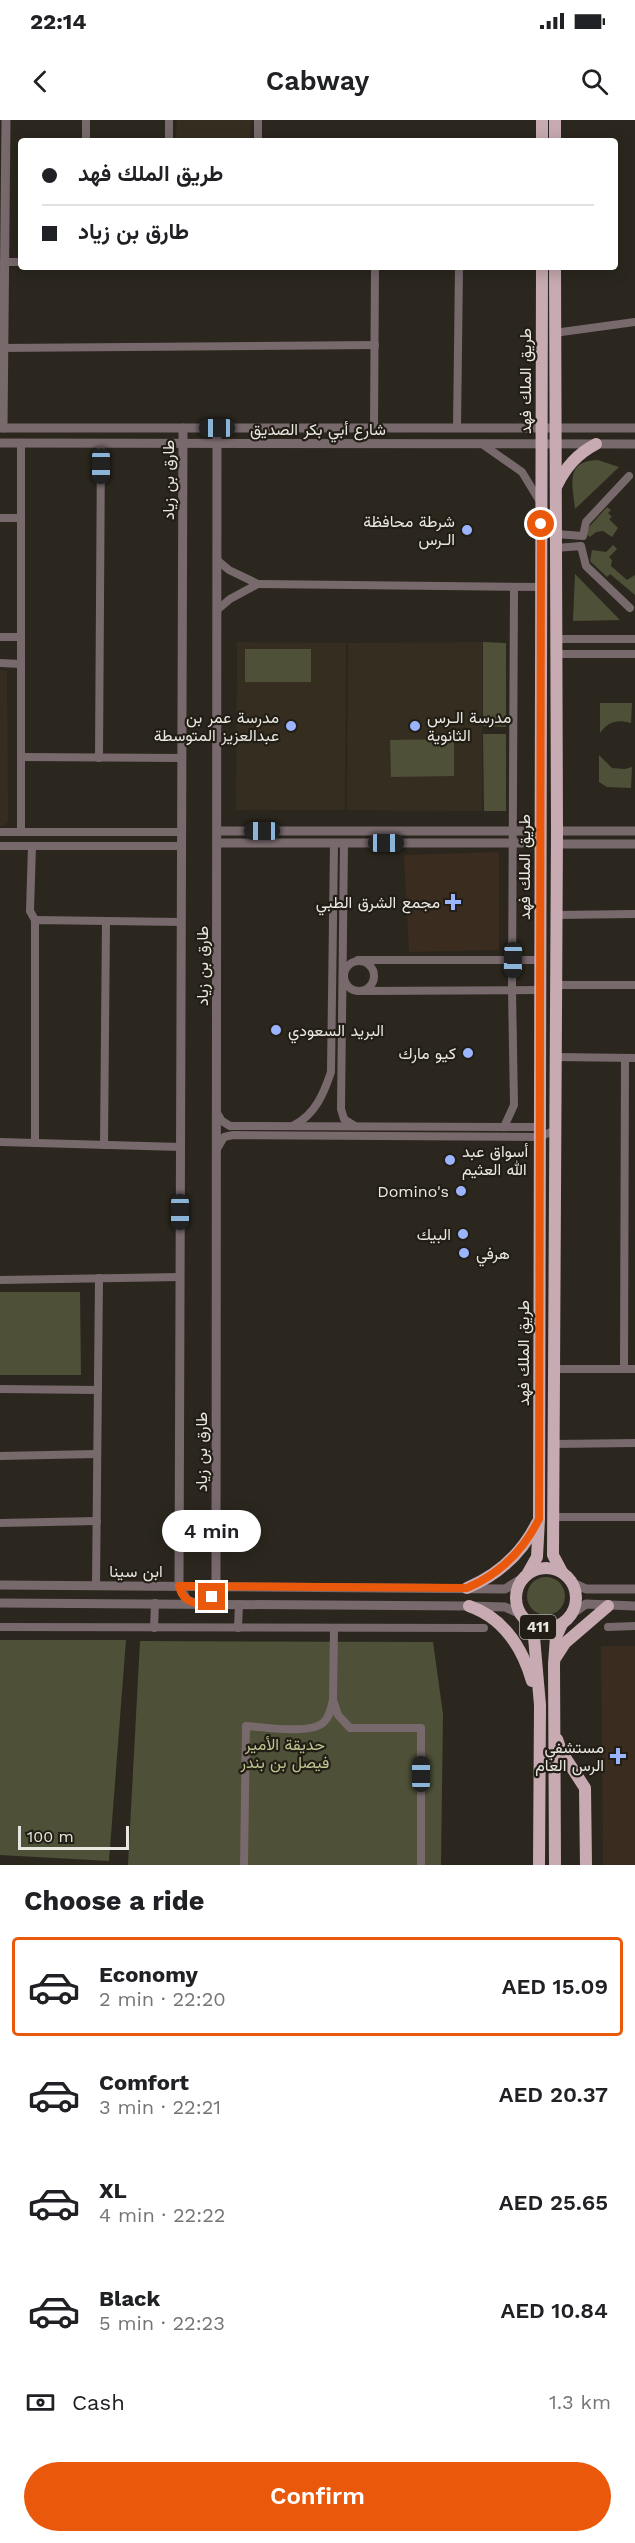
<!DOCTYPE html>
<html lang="en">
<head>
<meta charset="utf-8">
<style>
  :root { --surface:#fff; --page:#f2f2f2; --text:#202124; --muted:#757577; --line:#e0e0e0; --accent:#ea580c }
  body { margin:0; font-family:"Work Sans",Vazirmatn,sans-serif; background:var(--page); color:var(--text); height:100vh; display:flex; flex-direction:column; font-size:22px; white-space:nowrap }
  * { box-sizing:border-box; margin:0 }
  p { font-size:20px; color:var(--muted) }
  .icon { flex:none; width:33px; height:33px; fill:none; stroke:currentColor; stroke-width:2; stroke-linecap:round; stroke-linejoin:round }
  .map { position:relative; height:1745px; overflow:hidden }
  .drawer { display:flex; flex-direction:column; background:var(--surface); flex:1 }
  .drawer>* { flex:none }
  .guide { position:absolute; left:18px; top:18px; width:600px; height:132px; border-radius:6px; box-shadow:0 3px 15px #0003; display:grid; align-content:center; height:132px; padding:0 24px; background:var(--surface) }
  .scale { position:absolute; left:18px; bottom:15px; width:111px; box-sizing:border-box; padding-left:6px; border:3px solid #e9e7e1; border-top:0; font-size:16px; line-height:21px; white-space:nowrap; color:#e9e7e1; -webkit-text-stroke:4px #221e15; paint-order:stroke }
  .end { position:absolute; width:27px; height:27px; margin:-14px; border:8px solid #ea580c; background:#fff; box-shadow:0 0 0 3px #fff }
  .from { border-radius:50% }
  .bubble { position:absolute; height:42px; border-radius:21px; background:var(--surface); box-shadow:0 3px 15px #0003; font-size:20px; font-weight:600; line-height:42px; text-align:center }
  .car { position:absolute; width:18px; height:36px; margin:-18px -9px; border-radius:8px; box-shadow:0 0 4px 2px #0007; background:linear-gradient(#222 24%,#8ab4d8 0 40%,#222 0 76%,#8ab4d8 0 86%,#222 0) }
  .guide b { display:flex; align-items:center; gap:21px; height:57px; font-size:22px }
  .guide b+b { border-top:2px solid var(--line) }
  .guide i { width:15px; height:15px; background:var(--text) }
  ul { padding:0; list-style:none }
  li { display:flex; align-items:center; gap:18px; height:99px; margin:0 12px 9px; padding:0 12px; border:3px solid transparent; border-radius:6px }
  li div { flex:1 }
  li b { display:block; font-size:22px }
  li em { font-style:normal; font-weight:600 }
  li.selected { border-color:var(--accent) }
  li>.icon { width:54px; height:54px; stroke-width:1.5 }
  h2 { padding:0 24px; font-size:27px; line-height:72px }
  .pay { display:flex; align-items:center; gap:15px; height:66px; padding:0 24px; font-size:22px }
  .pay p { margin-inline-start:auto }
  .cta { display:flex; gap:12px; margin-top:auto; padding:12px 24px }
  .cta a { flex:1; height:69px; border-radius:36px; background:var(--accent); color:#fff; font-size:24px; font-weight:600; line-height:69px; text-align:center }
  .status { display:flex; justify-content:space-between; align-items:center; height:42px; padding:0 30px; background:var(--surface); direction:ltr }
  .status svg { height:16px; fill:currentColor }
  header { display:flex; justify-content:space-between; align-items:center; height:78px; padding:0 24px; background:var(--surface); font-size:27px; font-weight:600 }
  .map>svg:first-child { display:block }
</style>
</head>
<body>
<div class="status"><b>22:14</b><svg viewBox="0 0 49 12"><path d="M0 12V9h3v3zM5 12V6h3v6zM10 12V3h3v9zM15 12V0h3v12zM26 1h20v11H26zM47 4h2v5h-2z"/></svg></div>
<header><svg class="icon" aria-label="back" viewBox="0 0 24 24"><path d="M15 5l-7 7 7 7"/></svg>Cabway<svg class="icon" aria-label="search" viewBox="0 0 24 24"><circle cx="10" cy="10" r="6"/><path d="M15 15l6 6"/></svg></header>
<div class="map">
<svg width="635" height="1745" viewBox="0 0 635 1745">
  <rect width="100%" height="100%" fill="#2b271e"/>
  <g fill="#352e20">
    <polygon points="177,0 251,0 250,21 176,21"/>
    <polygon points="237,522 346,523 345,690 236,690"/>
    <polygon points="482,522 482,691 347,690 348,523"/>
    <polygon points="0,550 7,551 8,701 3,706 0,706"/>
  </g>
  <g fill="#3a2c1f">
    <polygon points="499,732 499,830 409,832 404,735"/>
    <polygon points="601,1526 635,1526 635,1745 603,1745"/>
  </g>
  <g fill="#4e5037">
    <path d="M 598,340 L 619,347 L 575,389 C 573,364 564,341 598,340 Z"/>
    <polygon points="607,387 611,390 608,393 612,397 609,399 618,408 612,417 603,411 596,412 590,417 586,414 589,407"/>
    <polygon points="613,425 617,429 609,437 612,440 611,446 627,460 635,455 635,475 610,454 607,457 590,441 592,430 606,432"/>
    <polygon points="575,454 620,500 573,501"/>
    <polygon points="483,522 506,523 506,607 483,606"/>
    <rect x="245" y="529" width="66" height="33"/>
    <path d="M 600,583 L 632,583 L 631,603 C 618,599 608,601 600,613 Z"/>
    <polygon points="483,614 506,614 506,691 484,691"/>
    <polygon points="454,619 454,656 391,657 390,620"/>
    <polygon points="599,635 612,648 625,649 632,647 631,668 607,667 599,662"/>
    <polygon points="0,1172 80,1172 81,1255 0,1255"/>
    <circle cx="546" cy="1476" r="19"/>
    <polygon points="0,1520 126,1520 109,1741 0,1735"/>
    <polygon points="140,1521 433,1522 443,1594 441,1745 128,1745"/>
  </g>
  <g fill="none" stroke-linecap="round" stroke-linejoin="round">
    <g stroke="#78696d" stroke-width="8">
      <polyline points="86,0 86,21"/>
      <polyline points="169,0 169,21"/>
      <polyline points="258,21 258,0"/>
      <polyline points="4,142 21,142"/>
      <polyline points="554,213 635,202"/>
      <polyline points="0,228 375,225"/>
      <polyline points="374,308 375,147"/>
      <polyline points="457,308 459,147"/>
      <polyline points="482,324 522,352 539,380"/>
      <polyline points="0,398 21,398"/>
      <polyline points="556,414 583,416 586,402 629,356"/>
      <polyline points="556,428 581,426 586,446 630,488"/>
      <polyline points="258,464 541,467"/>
      <polyline points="217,490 230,479 258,464 229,450 217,440"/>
      <polyline points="0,517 21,517"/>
      <polyline points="556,519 635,519"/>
      <polyline points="556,534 635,534"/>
      <polyline points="0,543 21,544"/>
      <polyline points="21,637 182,638"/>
      <polyline points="99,638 101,324"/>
      <polyline points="0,712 181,712"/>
      <polyline points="21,712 21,323"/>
      <polyline points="344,723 341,989 344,999 355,1006"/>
      <polyline points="0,726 181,726"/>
      <polyline points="32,726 30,791 35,800"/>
      <polyline points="556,795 635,794"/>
      <polyline points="358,840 540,840"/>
      <circle cx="359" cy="856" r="15"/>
      <polyline points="556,865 635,865"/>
      <polyline points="363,871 540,870"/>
      <polyline points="555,937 635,938"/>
      <polyline points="217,993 222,1001 230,1006 542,1007"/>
      <path d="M 294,1005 C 315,995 324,973 331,952 L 334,723"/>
      <polyline points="504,1007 514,985 512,870 514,467"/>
      <polyline points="0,1022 181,1027"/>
      <polyline points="35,1023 35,800 181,802"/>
      <polyline points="104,1025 106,801"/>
      <polyline points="217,1029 224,1017 233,1015 540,1017 555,1010"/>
      <polyline points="0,1160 180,1157"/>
      <polyline points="553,1249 635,1249"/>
      <polyline points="624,1249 625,938"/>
      <polyline points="0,1269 98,1270"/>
      <polyline points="553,1324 635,1323"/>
      <polyline points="0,1336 97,1334"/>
      <polyline points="553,1397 635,1397"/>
      <polyline points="0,1403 97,1401"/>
      <polyline points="96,1466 99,1158"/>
      <polyline points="0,1507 484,1508"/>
      <polyline points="608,1507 635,1506"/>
      <polyline points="154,1508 155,1483"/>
      <polyline points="238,1508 239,1484"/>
      <polyline points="333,1580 334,1509"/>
      <path d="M 244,1745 L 246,1606 C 264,1607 311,1615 324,1602 C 330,1596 331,1588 333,1580 L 338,1595 L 350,1608 L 421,1608 L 421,1745"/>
    </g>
    <g stroke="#78696d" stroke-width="9">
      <polyline points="0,308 635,308"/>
      <polyline points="3,308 6,0"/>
      <path d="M 183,308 L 179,1466 L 187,1480 C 200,1487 213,1481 216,1466 L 217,308"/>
      <polyline points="0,323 635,324"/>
      <polyline points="217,711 541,711"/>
      <polyline points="557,711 635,711"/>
      <polyline points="217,723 540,723"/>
      <polyline points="557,724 635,724"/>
      <polyline points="573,1463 586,1469 635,1469"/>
      <polyline points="0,1465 505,1469 521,1459"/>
      <polyline points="0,1483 469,1486 505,1487 520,1494"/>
      <polyline points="573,1493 586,1484 635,1486"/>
    </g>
    <g stroke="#c8abb2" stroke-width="12">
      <polyline points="542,21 542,0"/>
      <polyline points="555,21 555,0"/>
      <polyline points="555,147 557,711 553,1435 562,1452"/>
      <path d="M 557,365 C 566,347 577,334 596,324"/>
      <circle cx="546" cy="1478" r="30"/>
      <polyline points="528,1453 537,1437 539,1399 542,147"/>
      <path d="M 467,1468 C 498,1455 522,1433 537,1403"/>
      <path d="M 469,1486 C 504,1498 522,1527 532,1561"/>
      <polyline points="533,1506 540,1585 539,1745"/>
      <polyline points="556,1537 565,1523 608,1486"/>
      <polyline points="557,1619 561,1631 585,1668 586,1745"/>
      <polyline points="555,1745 554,1544 556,1517 562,1504"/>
    </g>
  </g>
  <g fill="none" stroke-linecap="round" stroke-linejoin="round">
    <path stroke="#ea580c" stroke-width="8" d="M 212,1477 C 199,1488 183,1483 179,1466 L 467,1468 C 500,1454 523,1431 539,1399 L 541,404"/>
  </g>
  <g fill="#9ab5fd" stroke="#221e15" stroke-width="2">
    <circle cx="467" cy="410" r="6"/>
    <circle cx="291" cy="606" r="6"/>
    <circle cx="415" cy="606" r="6"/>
    <path d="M450 773h6v6h6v6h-6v6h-6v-6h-6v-6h6z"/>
    <circle cx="276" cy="910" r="6"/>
    <circle cx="468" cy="933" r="6"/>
    <circle cx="450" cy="1040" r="6"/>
    <circle cx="461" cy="1071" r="6"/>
    <circle cx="463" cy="1114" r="6"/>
    <circle cx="464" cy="1133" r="6"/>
    <path d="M615 1627h6v6h6v6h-6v6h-6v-6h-6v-6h6z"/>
  </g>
  <g text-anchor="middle" stroke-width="4.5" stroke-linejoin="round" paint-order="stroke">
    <rect fill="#221e15" stroke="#adaba4" stroke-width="1.5" x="520" y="1495" width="36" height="24" rx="4.5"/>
    <g font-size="15" font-weight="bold" fill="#e9e7e1">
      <text x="538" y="1512">411</text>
    </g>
    <g font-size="16" fill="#e9e7e1" stroke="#221e15">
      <text transform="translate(525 261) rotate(-90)" y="6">طريق الملك فهد</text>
      <text x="318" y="315">شارع أبي بكر الصديق</text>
      <text transform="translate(168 360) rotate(-90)" y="6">طارق بن زياد</text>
      <text transform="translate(524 747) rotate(-90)" y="6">طريق الملك فهد</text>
      <text transform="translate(202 846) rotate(-90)" y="6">طارق بن زياد</text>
      <text transform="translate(523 1233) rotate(-90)" y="6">طريق الملك فهد</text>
      <text transform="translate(201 1332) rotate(-90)" y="6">طارق بن زياد</text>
      <text x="136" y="1457">ابن سينا</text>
    </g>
    <g font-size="16" fill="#e9e7e1" stroke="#221e15" text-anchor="end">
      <text x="455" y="407">شرطة محافظة<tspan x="455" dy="18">الـرس</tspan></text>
      <text x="279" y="603">مدرسة عمر بن<tspan x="279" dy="18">عبدالعزيز المتوسطة</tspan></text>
      <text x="427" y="603" text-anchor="start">مدرسة الـرس<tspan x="427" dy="18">الثانوية</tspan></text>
      <text x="440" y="788">مجمع الشرق الطبي</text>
      <text x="288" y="916" text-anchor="start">البريد السعودي</text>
      <text x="456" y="939">كيو مارك</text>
      <text x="462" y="1037" text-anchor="start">أسواق عبد<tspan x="462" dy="18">الله العثيم</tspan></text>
      <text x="449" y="1077">Domino's</text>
      <text x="451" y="1120">البيك</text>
      <text x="476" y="1139" text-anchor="start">هرفي</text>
      <text x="604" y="1633">مستشفي<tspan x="604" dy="18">الرس العام</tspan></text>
    </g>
    <g font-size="16" fill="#bfc590" stroke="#221e15">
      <text x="285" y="1630">حديقة الأمير<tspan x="285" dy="18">فيصل بن بندر</tspan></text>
    </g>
  </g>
</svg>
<div class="scale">100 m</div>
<i class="end from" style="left:541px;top:404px"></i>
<i class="end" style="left:212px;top:1477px"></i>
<div class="bubble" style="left:162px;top:1390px;width:99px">4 min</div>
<i class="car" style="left:217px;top:308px;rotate:270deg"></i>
<i class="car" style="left:101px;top:346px;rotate:180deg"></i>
<i class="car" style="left:262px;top:711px;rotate:270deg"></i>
<i class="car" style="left:386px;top:723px;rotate:90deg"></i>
<i class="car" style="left:513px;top:840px;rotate:181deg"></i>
<i class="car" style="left:180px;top:1092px;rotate:180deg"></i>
<i class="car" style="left:421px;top:1654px;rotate:0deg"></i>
<div class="guide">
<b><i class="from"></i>طريق الملك فهد</b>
<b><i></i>طارق بن زياد</b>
</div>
</div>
<section class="drawer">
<h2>Choose a ride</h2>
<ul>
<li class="selected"><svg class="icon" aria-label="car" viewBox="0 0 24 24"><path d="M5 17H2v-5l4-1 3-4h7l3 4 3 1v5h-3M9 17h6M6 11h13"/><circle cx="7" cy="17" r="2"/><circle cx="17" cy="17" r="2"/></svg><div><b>Economy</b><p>2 min · 22:20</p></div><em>AED 15.09</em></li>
<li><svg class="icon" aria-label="car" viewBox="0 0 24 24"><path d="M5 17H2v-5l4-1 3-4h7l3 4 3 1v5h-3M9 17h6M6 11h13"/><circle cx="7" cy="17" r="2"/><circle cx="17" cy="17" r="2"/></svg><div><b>Comfort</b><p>3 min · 22:21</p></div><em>AED 20.37</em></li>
<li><svg class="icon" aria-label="car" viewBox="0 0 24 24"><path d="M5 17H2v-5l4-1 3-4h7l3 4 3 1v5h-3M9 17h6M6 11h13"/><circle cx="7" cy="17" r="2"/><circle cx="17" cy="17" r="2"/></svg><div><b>XL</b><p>4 min · 22:22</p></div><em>AED 25.65</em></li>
<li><svg class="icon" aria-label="car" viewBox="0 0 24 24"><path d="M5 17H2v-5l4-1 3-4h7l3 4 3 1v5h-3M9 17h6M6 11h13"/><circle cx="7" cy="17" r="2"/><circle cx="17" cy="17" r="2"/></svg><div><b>Black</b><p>5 min · 22:23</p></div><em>AED 10.84</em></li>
</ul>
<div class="pay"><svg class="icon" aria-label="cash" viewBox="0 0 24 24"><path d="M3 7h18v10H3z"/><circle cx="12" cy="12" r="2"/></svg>Cash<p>1.3 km</p></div>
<div class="cta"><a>Confirm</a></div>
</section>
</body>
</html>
